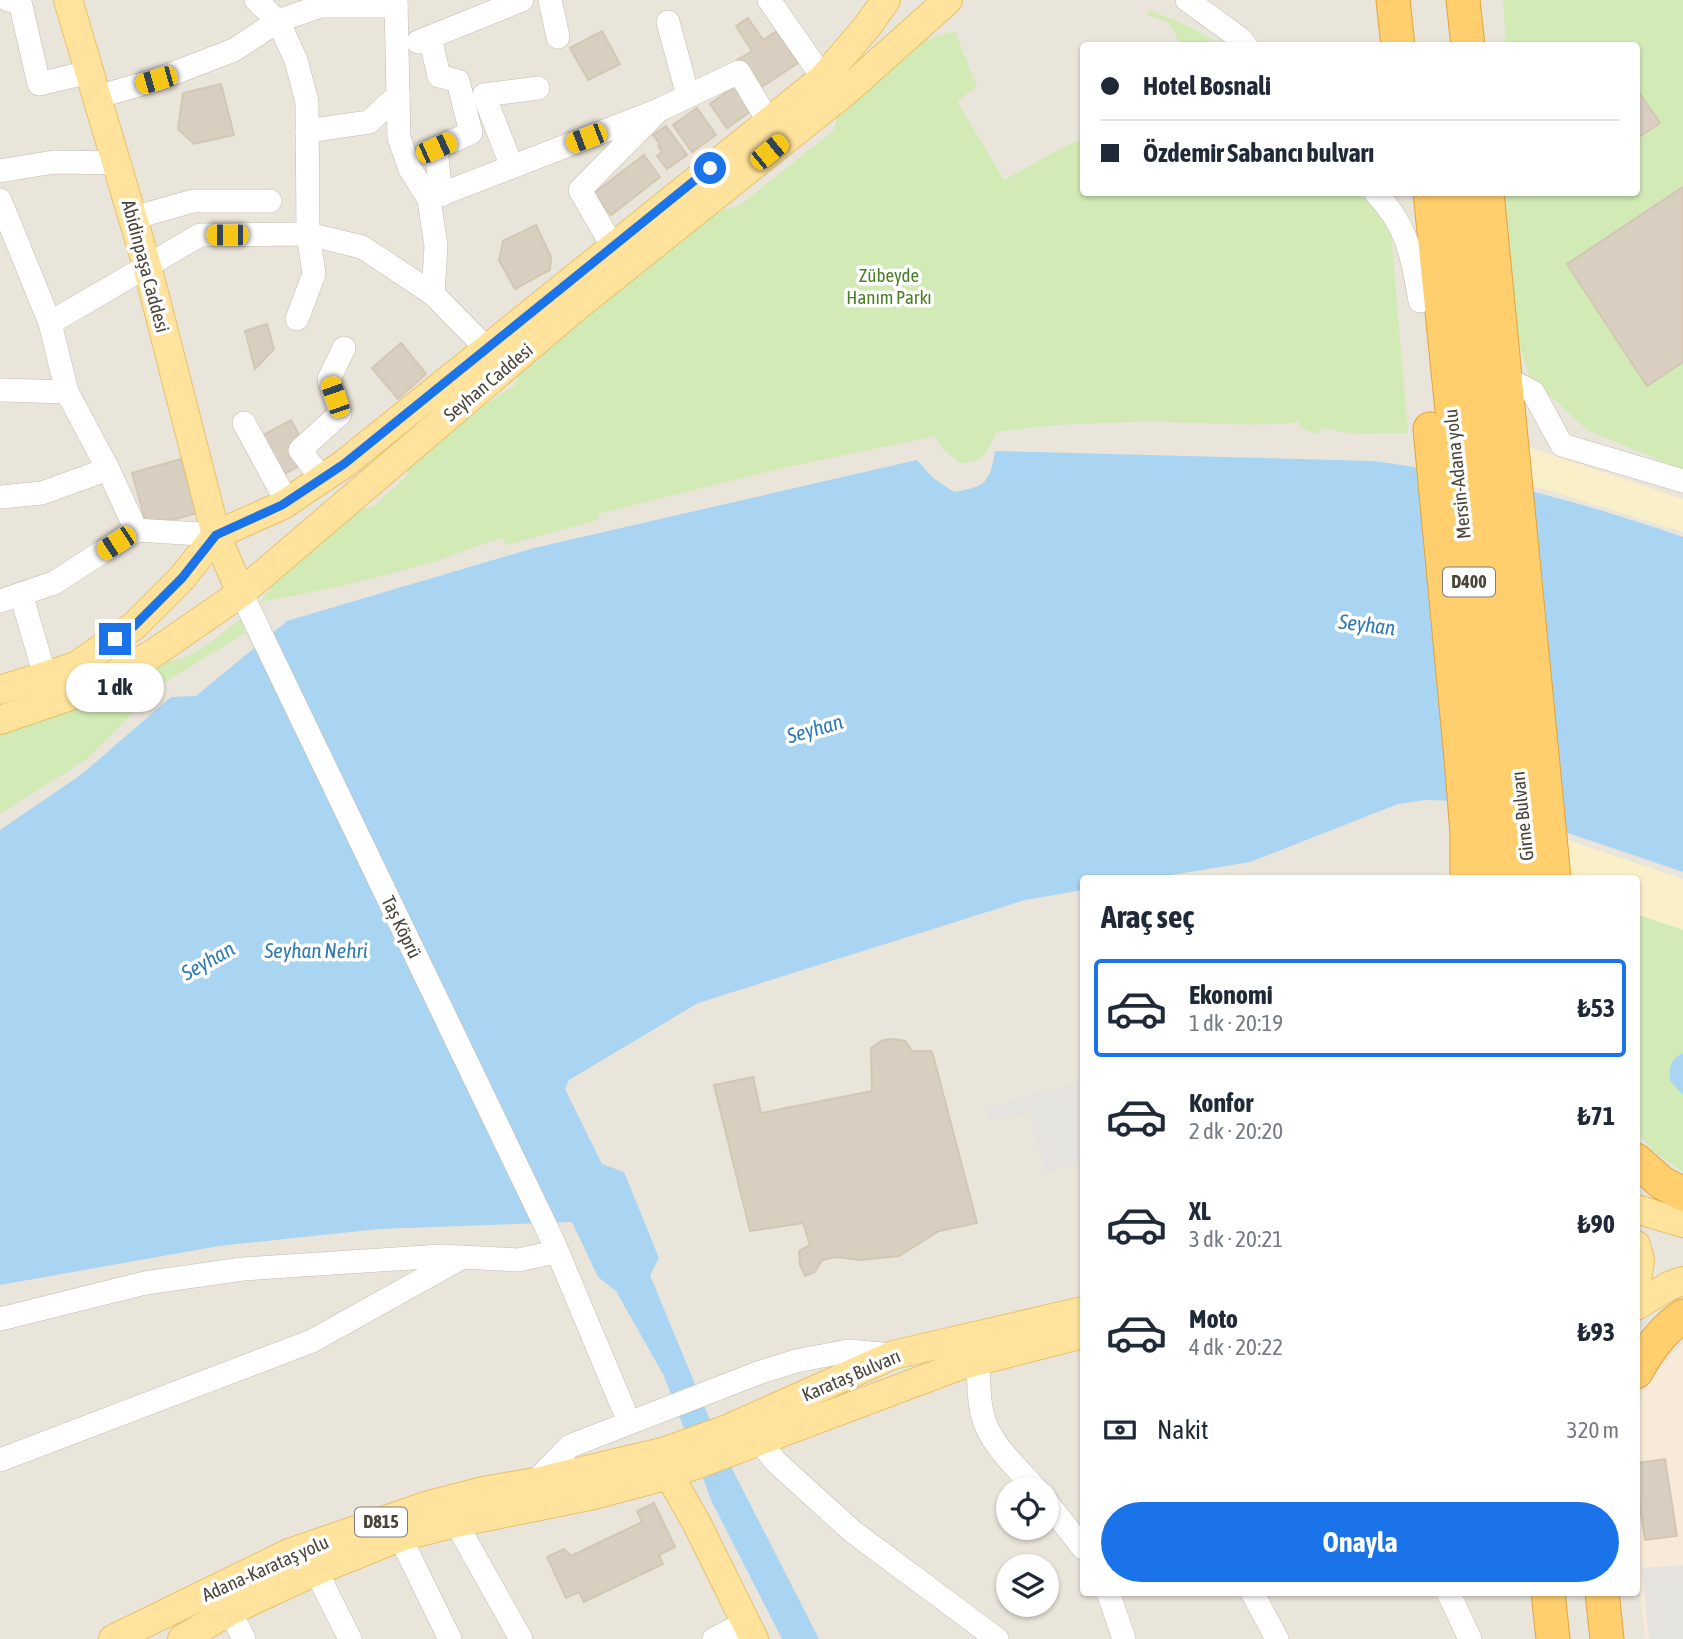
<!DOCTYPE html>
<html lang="tr">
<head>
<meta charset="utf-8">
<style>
  :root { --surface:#fff; --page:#f2f2f3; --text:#1f2937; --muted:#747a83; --line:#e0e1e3; --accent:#1a73e8 }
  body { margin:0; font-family:"Asap Condensed",sans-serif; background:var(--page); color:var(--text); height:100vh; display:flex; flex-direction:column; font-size:26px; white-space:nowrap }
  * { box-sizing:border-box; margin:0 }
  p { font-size:23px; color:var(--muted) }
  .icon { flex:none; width:38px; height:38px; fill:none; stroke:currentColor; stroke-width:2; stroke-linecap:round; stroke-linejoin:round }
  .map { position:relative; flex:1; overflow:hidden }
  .panel { position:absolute; left:1080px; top:875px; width:560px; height:721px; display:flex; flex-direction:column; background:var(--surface); border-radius:7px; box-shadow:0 2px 5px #0004 }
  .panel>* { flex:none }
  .hud { position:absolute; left:1080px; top:42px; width:560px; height:154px; border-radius:7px; box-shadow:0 2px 5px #0004; display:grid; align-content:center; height:154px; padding:0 21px; background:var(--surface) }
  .tools { position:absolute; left:996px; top:1477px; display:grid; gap:14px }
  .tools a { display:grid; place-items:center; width:63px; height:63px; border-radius:50%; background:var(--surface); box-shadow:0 2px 5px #0004; font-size:35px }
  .end { position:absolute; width:32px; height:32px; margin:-16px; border:9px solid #1a73e8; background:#fff; box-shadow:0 0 0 4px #fff }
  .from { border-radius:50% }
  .bubble { position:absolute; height:49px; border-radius:24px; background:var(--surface); box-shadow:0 2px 5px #0004; font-size:23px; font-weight:700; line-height:49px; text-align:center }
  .car { position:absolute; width:21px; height:42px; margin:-21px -10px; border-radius:9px; box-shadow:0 0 5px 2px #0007; background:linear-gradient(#f5c518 24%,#345 0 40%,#f5c518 0 76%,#345 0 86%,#f5c518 0) }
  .hud b { display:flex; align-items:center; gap:24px; height:66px; font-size:26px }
  .hud b+b { border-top:2px solid var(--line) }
  .hud i { width:18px; height:18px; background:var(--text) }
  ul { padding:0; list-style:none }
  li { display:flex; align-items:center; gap:21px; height:98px; margin:0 14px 10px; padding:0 7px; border:4px solid transparent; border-radius:7px }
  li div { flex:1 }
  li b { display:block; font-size:26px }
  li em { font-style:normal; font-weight:700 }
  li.current { border-color:var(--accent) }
  li>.icon { width:63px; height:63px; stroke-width:1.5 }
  h2 { padding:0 21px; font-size:32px; line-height:84px }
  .pay { display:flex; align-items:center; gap:18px; height:77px; padding:0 21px; font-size:26px }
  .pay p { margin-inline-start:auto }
  .cta { display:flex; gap:14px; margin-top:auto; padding:14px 21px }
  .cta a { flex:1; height:80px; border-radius:42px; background:var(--accent); color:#fff; font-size:28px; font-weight:700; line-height:80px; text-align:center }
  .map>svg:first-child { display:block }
</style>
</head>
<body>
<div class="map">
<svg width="1683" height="1639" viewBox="0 0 1683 1639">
  <rect width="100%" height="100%" fill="#f6f3ec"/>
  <path fill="#eae5da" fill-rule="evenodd" d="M 0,0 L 1683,0 L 1683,1639 L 0,1639 ZM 1083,46 L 1636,46 L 1636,192 L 1083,192 ZM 1083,878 L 1636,878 L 1636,1592 L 1083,1592 ZM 1008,1489 L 1046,1489 L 1046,1528 L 1008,1528 ZM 1008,1566 L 1046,1566 L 1046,1605 L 1008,1605 Z"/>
  <polygon fill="#f7ead8" points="1683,1342 1683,1639 1645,1639 1636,1552 1636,1407 1645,1386"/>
  <g fill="#d2eab5">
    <polygon points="1503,0 1683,0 1683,470 1587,430 1530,377 1504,300 1494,193 1636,192 1636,46 1509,45 1506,42"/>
    <path d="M 1148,10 C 1174,19 1198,29 1220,45 L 1181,45 L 1169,23 L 1148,15 Z"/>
    <path d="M 955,31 L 977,87 L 957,101 L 1004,180 L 1064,147 L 1083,139 L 1083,192 L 1358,193 L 1383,215 L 1391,232 L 1408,433 L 1355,434 L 1321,428 L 1318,434 L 1300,428 L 1300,422 C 1254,428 1208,422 1161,422 C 1106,422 1050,424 996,432 C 986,454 985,462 960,463 L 943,449 L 935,436 L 783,468 L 598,514 L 598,520 L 506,545 L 503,538 C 477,545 452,557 425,564 C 371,580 316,592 260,602 L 282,574 L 359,509 L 373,507 L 406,477 L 412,459 L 471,414 L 515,385 L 522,360 L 705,215 L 740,205 L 834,130 L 840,103 L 926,40 Z"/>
    <polygon points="241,618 245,633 162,684 87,759 0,814 0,725 149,667 186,657 211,642"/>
    <polygon points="1636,891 1683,908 1683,1172 1653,1151 1636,1130"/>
  </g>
  <g fill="#f9efc9">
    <polygon points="1511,441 1683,499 1683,532 1518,481"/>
    <polygon points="1547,833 1683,879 1683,930 1636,914 1636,878 1568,878"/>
  </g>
  <g fill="#e5e3e0">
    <polygon points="1083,1082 1083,1162 1045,1172 1029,1111 990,1121 986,1108"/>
    <polygon points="1683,1565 1683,1639 1649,1639 1642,1568"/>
  </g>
  <g fill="#a9d4f2">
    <path d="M 995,451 L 1372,461 C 1479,474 1581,502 1683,537 L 1683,872 L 1556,829 L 1461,801 L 1425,800 L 1398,804 L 1250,862 L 1154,878 L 1083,878 L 1083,890 L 1025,900 L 698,1003 L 569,1080 L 565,1089 L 602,1164 L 624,1172 L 659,1258 L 650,1275 L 721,1447 L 819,1639 L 782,1639 L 712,1502 L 664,1376 L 616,1291 L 598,1277 L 572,1222 L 379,1229 L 219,1246 L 0,1285 L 0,830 L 82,774 L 171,697 L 196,696 L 287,621 L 534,548 L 917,460 L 933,478 L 954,492 C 985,487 990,483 995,451 Z"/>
    <path d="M 1683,1053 L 1683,1095 L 1670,1081 C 1669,1068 1670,1059 1683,1053 Z"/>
  </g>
  <g fill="#d8cfc1" stroke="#d3c7b4" stroke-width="2">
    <polygon points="748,18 763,40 777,31 798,63 757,90 737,60 752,51 736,26"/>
    <polygon points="602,31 620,64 588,80 570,48"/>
    <polygon points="221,84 234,135 194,144 178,129 183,93"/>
    <polygon points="737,85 754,109 727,128 710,104"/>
    <polygon points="1638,91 1660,123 1636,139 1636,92"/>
    <polygon points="697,108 716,135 692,152 673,125"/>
    <polygon points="666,126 687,155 667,169 657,156 662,152 658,146 660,144 653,135"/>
    <polygon points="644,155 660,177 611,215 594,193"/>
    <polygon points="1683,187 1683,362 1647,386 1567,264"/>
    <polygon points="536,225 551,257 550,270 515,289 499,260 503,241"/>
    <polygon points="267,324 274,349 255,369 245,331"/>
    <polygon points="401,343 426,374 398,399 372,368"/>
    <polygon points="291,420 312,459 279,477 258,438"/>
    <polygon points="181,459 197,513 147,527 132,473"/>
    <polygon points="894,1039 905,1041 912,1051 931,1051 933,1055 977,1223 939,1231 899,1256 861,1260 836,1257 822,1260 815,1272 805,1276 800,1265 799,1251 810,1245 803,1223 750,1231 714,1085 753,1077 761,1113 872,1091 871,1048 883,1040"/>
    <polygon points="1665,1459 1677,1536 1645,1540 1636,1481 1636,1463"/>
    <polygon points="654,1503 675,1547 659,1555 663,1564 584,1602 579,1592 566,1598 547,1557 564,1549 571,1556 642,1522 637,1511"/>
  </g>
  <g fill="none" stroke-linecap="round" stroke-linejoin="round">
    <g stroke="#c2bbae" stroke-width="24">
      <g id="minor">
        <polyline points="8,0 20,2 39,84 89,72"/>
        <polyline points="256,0 278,21 296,60 307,102 308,234 314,274 297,319"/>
        <polyline points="550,0 558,37"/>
        <polyline points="769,0 823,78"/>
        <polyline points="1187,0 1241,39 1246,46"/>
        <polyline points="668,22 688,96"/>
        <polyline points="430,38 439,76 458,81 471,133 436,148 441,195"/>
        <polyline points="418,42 522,0"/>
        <polyline points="398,95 399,138 410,169 429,199"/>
        <polyline points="97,97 156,80 234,50 278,21 321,6 396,6"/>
        <polyline points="307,131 369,122 398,95 396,0"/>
        <polyline points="512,167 484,95 538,88"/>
        <polyline points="0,171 54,162 117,163"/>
        <path d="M 1375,192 C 1409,228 1412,256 1420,301"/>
        <polyline points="0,200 50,323 67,392 108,469 136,530"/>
        <polyline points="133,218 193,201 270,201"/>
        <polyline points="613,247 580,190 659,110 739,72 768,121"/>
        <polyline points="433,294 436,246 429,199 659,110"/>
        <polyline points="50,323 200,235 308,234 362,247 433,294 487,349"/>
        <polyline points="1505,378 1533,392 1562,445 1683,481"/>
        <polyline points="0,390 67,392"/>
        <polyline points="244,423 287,502"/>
        <polyline points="322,479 300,450 340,414 329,379 344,348"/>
        <polyline points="0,497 42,493 108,469"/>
        <polyline points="21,594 45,676"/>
        <polyline points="0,601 54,583 136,530 216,535"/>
        <polyline points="247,605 553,1241 629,1422"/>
        <polyline points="0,1319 145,1283 243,1269 441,1256 518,1260 556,1252"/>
        <path d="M 978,1362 C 979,1381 978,1404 985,1423 C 993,1446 1020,1471 1036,1489"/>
        <polyline points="759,1441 776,1462 852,1531 997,1639"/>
        <polyline points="0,1460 312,1341 461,1258"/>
        <polyline points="535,1482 570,1446 758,1373 796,1361 848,1351 893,1355"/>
        <polyline points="1046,1501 1083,1548"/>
        <polyline points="456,1523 521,1639"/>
        <polyline points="400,1537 450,1639"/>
        <polyline points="316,1571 350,1639"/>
        <polyline points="1108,1592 1124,1639"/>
        <polyline points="1252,1592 1277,1639"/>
        <polyline points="1448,1592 1470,1639"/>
        <polyline points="230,1611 244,1639"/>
        <polyline points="714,1639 745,1623"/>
      </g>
    </g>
    <g stroke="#e6c16a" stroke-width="30">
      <g id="major">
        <polyline points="68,0 147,266 216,535 241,593"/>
        <polyline points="0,690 76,666 134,626 182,578 216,535 283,505 344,464 823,78 866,28 886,0"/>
        <polyline points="0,720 79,693 151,655 241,593 570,312 845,92 948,0"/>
        <polyline points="1636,1209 1683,1223"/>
        <polyline points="1636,1245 1640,1260 1636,1286"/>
        <polyline points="1636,1306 1669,1286 1683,1281"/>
        <polyline points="669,1475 696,1522 754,1639"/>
        <polyline points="113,1639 289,1553 429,1505 483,1491 535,1482 666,1451 725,1430 893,1355 1083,1311"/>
        <polyline points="182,1639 230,1611 316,1571 400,1537 456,1523 594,1495 669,1475 959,1366 1083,1334"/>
      </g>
    </g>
    <g stroke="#e0a43c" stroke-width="35">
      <g id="highway">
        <polyline points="1393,0 1398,46"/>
        <polyline points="1463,0 1468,46"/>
        <polyline points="1430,192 1499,878"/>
        <polyline points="1460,192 1529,878"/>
        <polyline points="1487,192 1554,878"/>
        <polyline points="1430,429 1461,758 1467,833 1467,878"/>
        <polyline points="1636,1160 1662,1183 1683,1194"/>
        <path d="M 1636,1372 C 1648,1350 1662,1330 1683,1316"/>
        <polyline points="1548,1592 1553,1639"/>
        <polyline points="1602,1592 1607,1639"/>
      </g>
    </g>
    <use href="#minor" stroke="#fff" stroke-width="23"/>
    <use href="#major" stroke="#ffe39c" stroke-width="28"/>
    <use href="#highway" stroke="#ffcf6e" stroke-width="33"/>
  </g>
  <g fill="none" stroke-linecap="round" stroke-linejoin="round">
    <polyline stroke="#1a73e8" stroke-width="9" points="115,639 134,626 182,578 216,535 282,505 344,464 710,168"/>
  </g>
  <g text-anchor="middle" stroke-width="7" stroke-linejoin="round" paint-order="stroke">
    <g fill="#fff" stroke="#817c74" stroke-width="2">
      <rect x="1443" y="567.5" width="52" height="29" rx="5"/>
      <rect x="355" y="1507.5" width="52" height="29" rx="5"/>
    </g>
    <g font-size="18" font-weight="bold" fill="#4b4439">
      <text x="1469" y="588">D400</text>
      <text x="381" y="1528">D815</text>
    </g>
    <g font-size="19" fill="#4b4439" stroke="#fff">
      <text transform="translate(146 266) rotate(75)" y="7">Abidinpaşa Caddesi</text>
      <text transform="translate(488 382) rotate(-40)" y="7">Seyhan Caddesi</text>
      <text transform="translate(1457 474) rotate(-96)" y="7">Mersin-Adana yolu</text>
      <text transform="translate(1522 816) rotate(-96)" y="7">Girne Bulvarı</text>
      <text transform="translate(402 927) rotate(64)" y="7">Taș Köprü</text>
      <text transform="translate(851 1375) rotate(-23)" y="7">Karataş Bulvarı</text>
      <text transform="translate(265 1568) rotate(-24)" y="7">Adana-Karataş yolu</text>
    </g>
    <g font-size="19" fill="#4a7f2a" stroke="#fff">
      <text x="889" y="282">Zübeyde<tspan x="889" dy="22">Hanım Parkı</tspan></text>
    </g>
    <g font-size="21" font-style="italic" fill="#2e7ab2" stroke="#fff">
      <text transform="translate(1367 625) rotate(7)" y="7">Seyhan</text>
      <text transform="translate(815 729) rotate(-16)" y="7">Seyhan</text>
      <text x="316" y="958">Seyhan Nehri</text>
      <text transform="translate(208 961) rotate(-29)" y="7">Seyhan</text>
    </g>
  </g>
</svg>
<div class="tools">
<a><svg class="icon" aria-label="locate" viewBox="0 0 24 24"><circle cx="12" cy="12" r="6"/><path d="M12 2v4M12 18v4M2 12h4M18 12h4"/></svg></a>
<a><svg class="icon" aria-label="layers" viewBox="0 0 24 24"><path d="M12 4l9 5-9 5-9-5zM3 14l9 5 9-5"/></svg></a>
</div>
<i class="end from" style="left:710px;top:168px"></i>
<i class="end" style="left:115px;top:639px"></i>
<div class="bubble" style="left:66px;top:663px;width:98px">1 dk</div>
<i class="car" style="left:156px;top:80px;rotate:254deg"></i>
<i class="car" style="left:586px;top:138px;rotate:249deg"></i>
<i class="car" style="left:436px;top:148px;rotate:66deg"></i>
<i class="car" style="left:769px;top:152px;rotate:51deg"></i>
<i class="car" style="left:227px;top:235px;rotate:270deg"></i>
<i class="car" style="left:335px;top:397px;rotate:341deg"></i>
<i class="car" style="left:116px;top:543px;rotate:237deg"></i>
<div class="hud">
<b><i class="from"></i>Hotel Bosnali</b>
<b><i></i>Özdemir Sabancı bulvarı</b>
</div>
<section class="panel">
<h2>Araç seç</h2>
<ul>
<li class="current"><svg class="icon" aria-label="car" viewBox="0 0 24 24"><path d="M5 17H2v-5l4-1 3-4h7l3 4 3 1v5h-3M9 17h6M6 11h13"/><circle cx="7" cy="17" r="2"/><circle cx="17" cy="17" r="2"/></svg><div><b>Ekonomi</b><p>1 dk · 20:19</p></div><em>₺53</em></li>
<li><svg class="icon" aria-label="car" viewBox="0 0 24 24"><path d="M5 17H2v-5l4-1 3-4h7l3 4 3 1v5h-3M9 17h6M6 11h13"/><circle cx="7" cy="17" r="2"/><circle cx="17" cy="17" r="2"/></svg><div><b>Konfor</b><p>2 dk · 20:20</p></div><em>₺71</em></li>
<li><svg class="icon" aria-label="car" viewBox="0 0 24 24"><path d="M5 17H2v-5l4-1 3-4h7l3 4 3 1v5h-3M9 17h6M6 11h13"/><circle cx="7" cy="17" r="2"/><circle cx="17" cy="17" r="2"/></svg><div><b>XL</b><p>3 dk · 20:21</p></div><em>₺90</em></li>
<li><svg class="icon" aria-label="car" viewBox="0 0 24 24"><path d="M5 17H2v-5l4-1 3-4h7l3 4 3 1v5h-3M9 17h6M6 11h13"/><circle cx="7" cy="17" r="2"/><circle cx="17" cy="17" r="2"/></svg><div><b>Moto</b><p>4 dk · 20:22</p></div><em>₺93</em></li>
</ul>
<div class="pay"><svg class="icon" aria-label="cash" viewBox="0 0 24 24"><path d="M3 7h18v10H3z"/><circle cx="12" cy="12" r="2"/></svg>Nakit<p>320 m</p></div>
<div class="cta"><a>Onayla</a></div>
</section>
</div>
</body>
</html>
